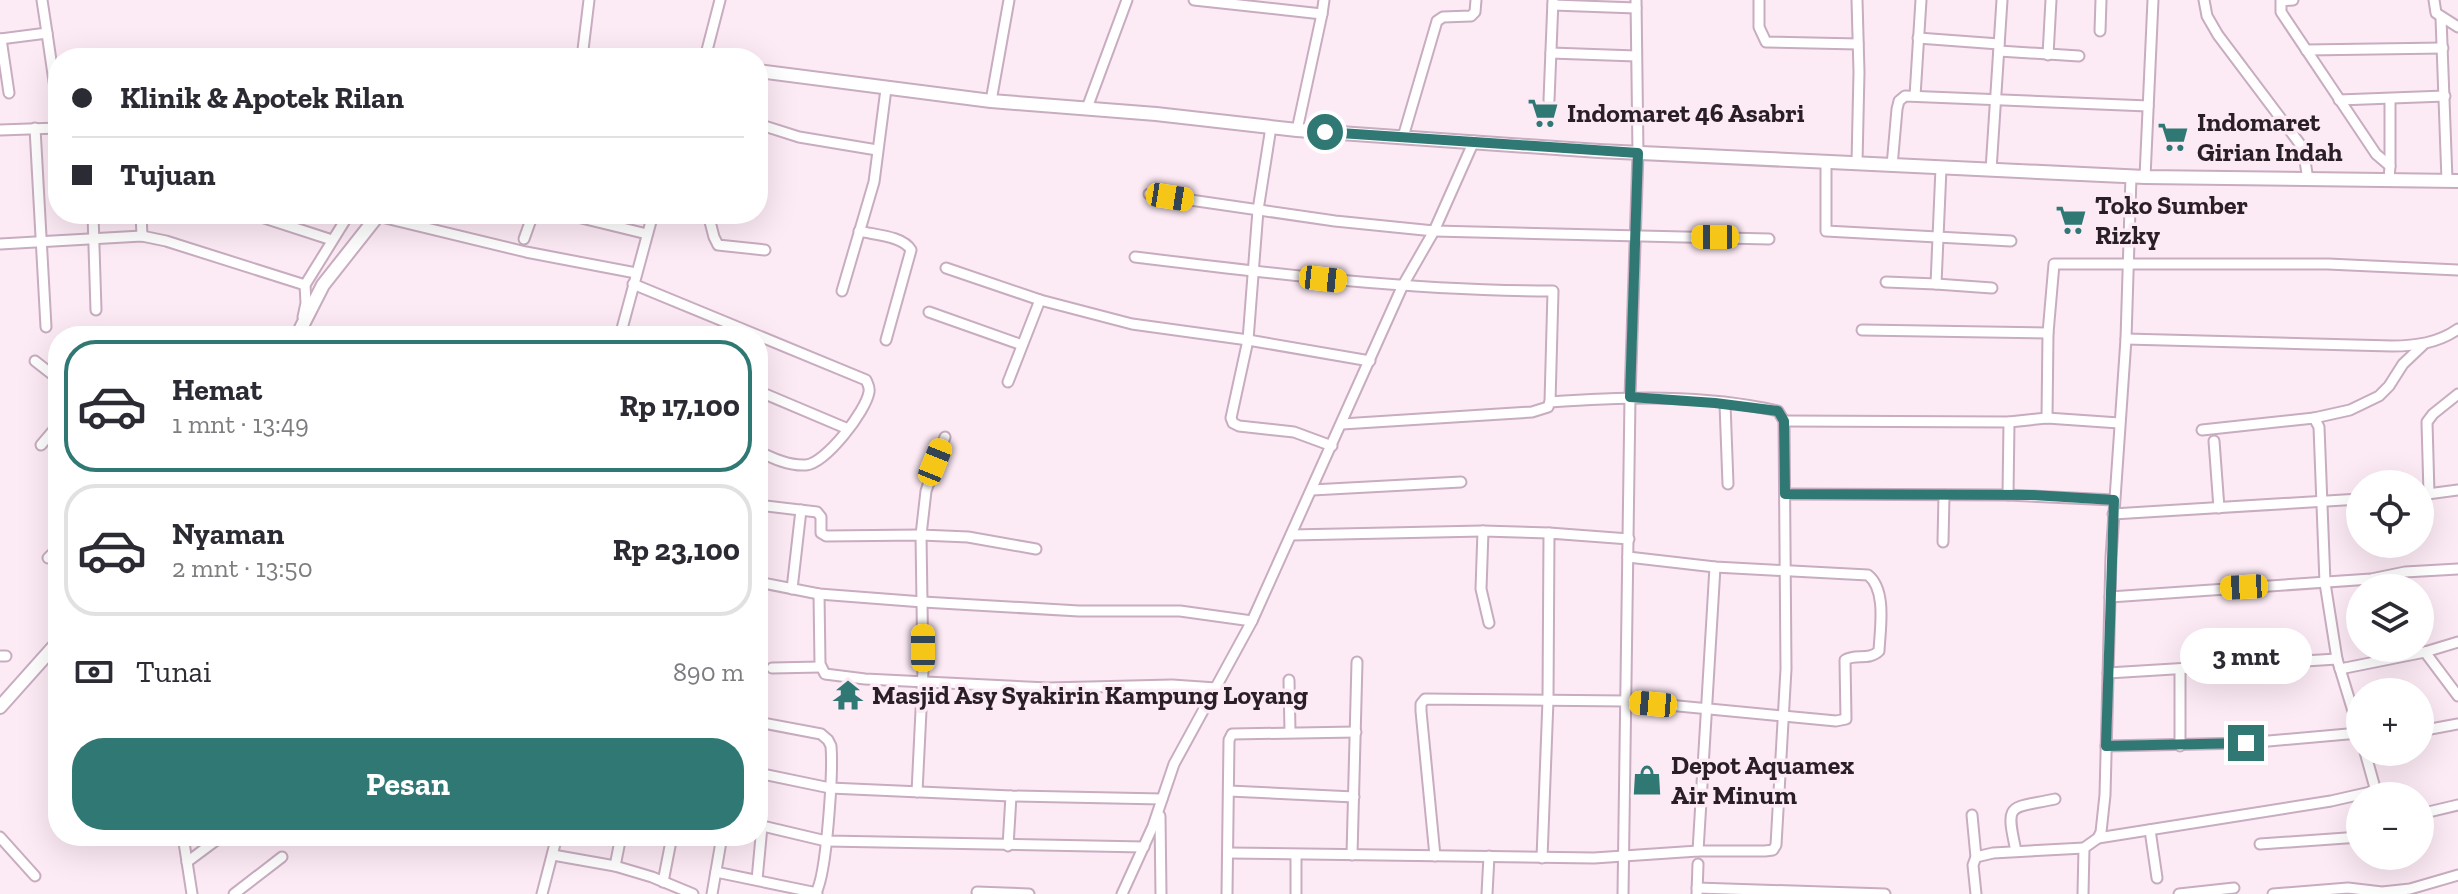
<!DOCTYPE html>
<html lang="id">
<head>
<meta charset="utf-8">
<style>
  :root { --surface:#fff; --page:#f2f2f3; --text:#2b2b33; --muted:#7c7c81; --line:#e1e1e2; --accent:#2f7874 }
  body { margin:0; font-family:"Zilla Slab",serif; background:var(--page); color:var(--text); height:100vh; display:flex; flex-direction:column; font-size:30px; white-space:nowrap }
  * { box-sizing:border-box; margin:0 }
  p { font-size:26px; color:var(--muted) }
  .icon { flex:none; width:44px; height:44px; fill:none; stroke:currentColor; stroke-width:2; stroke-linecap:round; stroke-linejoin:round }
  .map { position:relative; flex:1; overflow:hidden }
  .panel { position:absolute; left:48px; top:326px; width:720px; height:520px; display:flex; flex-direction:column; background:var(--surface); border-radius:32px; box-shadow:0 8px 32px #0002 }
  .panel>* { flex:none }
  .banner { position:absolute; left:48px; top:48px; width:720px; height:176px; border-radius:32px; box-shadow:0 8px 32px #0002; display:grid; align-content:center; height:176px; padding:0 24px; background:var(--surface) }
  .buttons { position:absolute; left:2346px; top:470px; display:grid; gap:16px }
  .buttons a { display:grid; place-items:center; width:88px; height:88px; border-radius:50%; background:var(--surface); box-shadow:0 8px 32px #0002; font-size:40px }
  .end { position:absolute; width:36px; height:36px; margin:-18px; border:10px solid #2f7874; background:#fff; box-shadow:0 0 0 4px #fff }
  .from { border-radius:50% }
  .bubble { position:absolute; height:56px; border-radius:28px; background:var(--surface); box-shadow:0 8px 32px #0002; font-size:26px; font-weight:700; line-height:56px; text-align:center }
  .car { position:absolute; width:24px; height:48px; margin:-24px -12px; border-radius:10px; box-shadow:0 0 6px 2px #0007; background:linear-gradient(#f5c518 24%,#345 0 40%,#f5c518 0 76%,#345 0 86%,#f5c518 0) }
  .banner b { display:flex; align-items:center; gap:28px; height:76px; font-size:30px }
  .banner b+b { border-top:2px solid var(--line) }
  .banner i { width:20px; height:20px; background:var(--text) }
  ul { padding:14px 0 0; list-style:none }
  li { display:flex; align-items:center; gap:24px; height:132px; margin:0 16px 12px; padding:0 8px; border:4px solid var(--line); border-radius:32px }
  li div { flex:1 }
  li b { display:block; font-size:30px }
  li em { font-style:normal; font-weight:700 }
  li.on { border-color:var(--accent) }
  li>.icon { width:72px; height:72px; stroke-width:1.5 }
  .pay { display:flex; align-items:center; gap:20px; height:88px; padding:0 24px; font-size:30px }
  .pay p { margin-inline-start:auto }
  .primary-button { display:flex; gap:16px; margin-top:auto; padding:16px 24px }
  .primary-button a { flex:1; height:92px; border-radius:32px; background:var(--accent); color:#fff; font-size:32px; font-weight:700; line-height:92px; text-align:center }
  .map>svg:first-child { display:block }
</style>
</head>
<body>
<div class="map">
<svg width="2458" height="894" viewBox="0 0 2458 894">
  <rect width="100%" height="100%" fill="#fceaf5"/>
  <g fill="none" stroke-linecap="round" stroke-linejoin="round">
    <g stroke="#c8acbf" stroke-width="13">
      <g id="minor">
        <polyline points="1194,0 1322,14 1324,0"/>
        <polyline points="1759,0 1759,27 1766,42 1858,44"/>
        <polyline points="1857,0 1859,72 1857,163"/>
        <polyline points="2204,0 2207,16 2218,35 2303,148 2308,180"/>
        <polyline points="2293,0 2281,1 2281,12 2376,154 2390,166 2389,179"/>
        <polyline points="2434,0 2436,13 2458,27"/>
        <polyline points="1553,5 1636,8"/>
        <polyline points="2441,18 2447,180"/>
        <polyline points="2100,31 2101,0"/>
        <polyline points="47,33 55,88"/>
        <polyline points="1918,38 1999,44"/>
        <polyline points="0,39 47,33 42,0"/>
        <polyline points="1,39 9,93"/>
        <polyline points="2306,50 2443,48"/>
        <polyline points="1999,51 2079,56"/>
        <polyline points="1551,53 1636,56"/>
        <polyline points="2048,55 2051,0"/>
        <polyline points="582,58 589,0"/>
        <polyline points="705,58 720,0"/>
        <polyline points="1915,96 1921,0"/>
        <polyline points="2390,99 2390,166"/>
        <polyline points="1549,100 1553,0"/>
        <polyline points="2339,100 2445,96"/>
        <polyline points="991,101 1009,0"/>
        <polyline points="1087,108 1127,0"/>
        <polyline points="758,124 799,137 877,150"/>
        <polyline points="1271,127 1258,210 1248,340 1231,418 1233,423 1239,426 1294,432 1332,446"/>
        <polyline points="35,128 46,327"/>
        <polyline points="0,130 58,128"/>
        <polyline points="1297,130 1322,14"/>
        <polyline points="1403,137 1437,21 1443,17 1471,16 1475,12 1476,0"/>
        <polyline points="1826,162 1826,231 2011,241"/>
        <polyline points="1892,166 1897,109 1899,101 1905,96 2148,106"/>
        <polyline points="1991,170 2002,0"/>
        <polyline points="2145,177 2153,0"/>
        <polyline points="1149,194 1335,221 1434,231 1769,239"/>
        <polyline points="93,214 96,310"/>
        <polyline points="141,214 142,236"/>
        <polyline points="252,214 332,240"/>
        <polyline points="565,214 647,234"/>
        <polyline points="708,214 714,237 718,245 765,250"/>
        <polyline points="377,216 526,252 636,273"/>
        <path d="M 859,231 C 875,235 903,236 911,250 L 886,340"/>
        <polyline points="524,239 533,214"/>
        <polyline points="0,244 142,236 166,241 305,285"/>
        <path d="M 1135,257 C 1274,274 1413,291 1553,291 L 1550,402"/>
        <polyline points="946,268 1040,300"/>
        <polyline points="1886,282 1936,284 1941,168"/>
        <path d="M 633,284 L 866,380 C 868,385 870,387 869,392 C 866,411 826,463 806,465 C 789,466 772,458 758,451"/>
        <polyline points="1936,284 1992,288"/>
        <polyline points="842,291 874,182 886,89"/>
        <polyline points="929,312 1022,345"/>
        <polyline points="303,317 306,303 305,285 349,214"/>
        <polyline points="1862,330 2048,333"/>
        <polyline points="620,336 653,214"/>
        <path d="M 2126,339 L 2392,346 C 2416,346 2438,343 2458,329"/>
        <polyline points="35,361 58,379"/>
        <polyline points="1008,382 1040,300 1132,324 1248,340 1370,361"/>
        <polyline points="758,391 848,429"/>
        <polyline points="1725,404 1728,484"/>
        <polyline points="2047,418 2048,333 2054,264 2328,264 2458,270"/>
        <polyline points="2314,418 2350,410 2379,396 2389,386 2403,364 2423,345"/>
        <polyline points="1784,421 2009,422 2047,418 2119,423"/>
        <polyline points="2202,430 2314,418 2319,427 2325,583 2337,659 2360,734"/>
        <polyline points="945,437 926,491 921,535 968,537 1036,549"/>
        <polyline points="2214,441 2219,508"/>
        <polyline points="41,445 58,425"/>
        <polyline points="55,481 58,478"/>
        <polyline points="1312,490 1461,482"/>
        <polyline points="1785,494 2008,495 2114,500"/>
        <polyline points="2429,494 2427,422 2433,414 2458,394"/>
        <polyline points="2008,495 2009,422"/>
        <polyline points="2420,495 2458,490"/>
        <polyline points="758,505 817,512 821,517 821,533 826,536 921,535 923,670 917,792"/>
        <polyline points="2113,514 2360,499"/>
        <polyline points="1291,535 1483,531"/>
        <polyline points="1943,542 1944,495"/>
        <polyline points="48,558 58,548"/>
        <polyline points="758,582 819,594 923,602 1079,611 1180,611 1252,621"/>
        <polyline points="792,589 801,510"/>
        <polyline points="819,594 820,664 825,674 865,679 1048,688 1172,685 1216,688"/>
        <polyline points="2110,597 2371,579 2405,572 2458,569"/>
        <polyline points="1489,623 1481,589 1483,531 1549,533"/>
        <polyline points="2425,652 2458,696"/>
        <polyline points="0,656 6,656"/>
        <polyline points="772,668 821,667"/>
        <polyline points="2340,669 2425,652 2458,642"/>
        <polyline points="2180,670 2180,746"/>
        <polyline points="2108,673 2337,659"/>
        <polyline points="1289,680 1290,732"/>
        <path d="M 758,722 L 821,734 L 828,740 L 831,746 C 833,770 827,878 815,894"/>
        <polyline points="2420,731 2458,724"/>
        <polyline points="2106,746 2246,743 2359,733"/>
        <polyline points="2365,752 2377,795"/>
        <polyline points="758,773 830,788 1011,796 1162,799"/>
        <polyline points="1229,791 1354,797"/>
        <polyline points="2420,814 2458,805"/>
        <polyline points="1972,815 1976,857"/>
        <polyline points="1160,816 1161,894"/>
        <polyline points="758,825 826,841 1144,847"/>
        <polyline points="2150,830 2157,878"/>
        <polyline points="183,836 192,894"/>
        <polyline points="0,837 35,876"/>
        <polyline points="2098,838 2331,801 2375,791"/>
        <polyline points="2260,844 2360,837"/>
        <polyline points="1008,846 1011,796"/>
        <polyline points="1698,851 1715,567"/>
        <path d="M 2016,851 C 2005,801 2009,809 2055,799"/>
        <path d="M 1228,853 L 1594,858 L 1698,851 L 1765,851 L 1773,850 L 1776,845 L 1786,669 L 1784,421 L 1778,411 C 1703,394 1625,397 1550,402 L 1548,407 L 1532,412 L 1342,424"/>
        <polyline points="553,855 615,866 652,877 693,894"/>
        <polyline points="1352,855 1357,662"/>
        <path d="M 1435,856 L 1421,711 L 1421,704 L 1425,699 L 1626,701 L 1836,721 L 1846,719 L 1845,660 C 1855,653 1869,661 1879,651 C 1880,629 1887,590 1868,575 L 1715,567 L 1628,557"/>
        <polyline points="1542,858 1548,700 1549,533 1629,539"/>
        <polyline points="187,862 222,836"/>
        <polyline points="615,866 621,836"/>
        <polyline points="716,872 817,893"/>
        <polyline points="757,880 762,826"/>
        <polyline points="663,882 672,836"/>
        <polyline points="1697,888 1885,894"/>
        <polyline points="977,892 1029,894"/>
        <polyline points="234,894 282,857"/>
        <polyline points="542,894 557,836"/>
        <polyline points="712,894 722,836"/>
        <polyline points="1122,894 1153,826 1174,764 1252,621 1403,285 1434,231 1474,141"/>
        <polyline points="1227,894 1229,740 1232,734 1356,732"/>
        <polyline points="1296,894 1296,855"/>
        <polyline points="1487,894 1489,856"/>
        <polyline points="1623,894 1630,397 1638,153 1636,0"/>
        <polyline points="1697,894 1698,864"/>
        <polyline points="1976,894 1973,865 1976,857 1993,853 2084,848"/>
        <polyline points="2083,894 2084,848 2098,838 2101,832 2105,795 2111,557 2126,339 2131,176"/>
        <polyline points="2179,894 2234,888"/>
        <polyline points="2273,894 2348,888 2382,892 2410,889 2458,875"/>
      </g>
    </g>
    <g stroke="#c8acbf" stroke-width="16">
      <g id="tertiary">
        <polyline points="758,71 991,101 1156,114 1297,130 1599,151 2145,177 2458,181"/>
        <polyline points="297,336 323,285 379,214"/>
        <polyline points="0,707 58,642"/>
      </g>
    </g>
    <use href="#minor" stroke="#fff" stroke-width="9"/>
    <use href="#tertiary" stroke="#fff" stroke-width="12"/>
  </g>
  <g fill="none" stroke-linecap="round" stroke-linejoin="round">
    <polyline stroke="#2f7874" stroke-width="10" points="1325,132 1638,153 1630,397 1715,403 1778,411 1784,421 1785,494 2032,495 2114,500 2106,746 2246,743"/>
  </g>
  <defs>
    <g id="supermarket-bare" transform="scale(2.4)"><path d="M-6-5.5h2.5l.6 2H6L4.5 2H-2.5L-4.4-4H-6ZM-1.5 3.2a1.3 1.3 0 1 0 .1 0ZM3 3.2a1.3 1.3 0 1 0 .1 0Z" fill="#2f7874" stroke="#fceaf5" stroke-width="2.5" paint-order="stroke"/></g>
    <g id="temple-bare" transform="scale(2.4)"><path d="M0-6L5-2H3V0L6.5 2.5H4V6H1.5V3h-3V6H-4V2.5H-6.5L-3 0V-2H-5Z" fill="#2f7874" stroke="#fceaf5" stroke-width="2.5" paint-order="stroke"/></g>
    <g id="shop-bare" transform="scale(2.4)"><path d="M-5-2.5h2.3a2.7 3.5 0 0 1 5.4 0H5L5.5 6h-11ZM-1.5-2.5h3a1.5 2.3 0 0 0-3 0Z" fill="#2f7874" stroke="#fceaf5" stroke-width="2.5" paint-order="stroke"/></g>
  </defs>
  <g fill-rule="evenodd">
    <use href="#supermarket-bare" x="1543" y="113"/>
    <use href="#supermarket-bare" x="2173" y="137"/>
    <use href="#supermarket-bare" x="2071" y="220"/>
    <use href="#temple-bare" x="848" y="695"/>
    <use href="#shop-bare" x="1647" y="780"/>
  </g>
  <g text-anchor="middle" stroke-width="7" stroke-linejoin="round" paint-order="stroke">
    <g font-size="26" font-weight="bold" fill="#2a1f26" stroke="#fceaf5" text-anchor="start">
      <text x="1567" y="122">Indomaret 46 Asabri</text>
      <text x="2197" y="131">Indomaret<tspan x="2197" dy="30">Girian Indah</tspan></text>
      <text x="2095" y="214">Toko Sumber<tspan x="2095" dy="30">Rizky</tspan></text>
      <text x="872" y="704">Masjid Asy Syakirin Kampung Loyang</text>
      <text x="1671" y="774">Depot Aquamex<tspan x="1671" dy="30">Air Minum</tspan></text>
    </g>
  </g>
</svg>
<div class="buttons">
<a><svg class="icon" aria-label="locate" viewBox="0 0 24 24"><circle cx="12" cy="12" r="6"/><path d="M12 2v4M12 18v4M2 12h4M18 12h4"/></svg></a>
<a><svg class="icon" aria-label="layers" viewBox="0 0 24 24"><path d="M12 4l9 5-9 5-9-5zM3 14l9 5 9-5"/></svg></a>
<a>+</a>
<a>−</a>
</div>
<i class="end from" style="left:1325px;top:132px"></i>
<i class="end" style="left:2246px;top:743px"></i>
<div class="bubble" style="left:2180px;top:628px;width:132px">3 mnt</div>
<i class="car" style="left:1170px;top:197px;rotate:99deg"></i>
<i class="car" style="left:1715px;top:237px;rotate:270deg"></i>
<i class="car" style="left:1323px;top:279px;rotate:96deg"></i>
<i class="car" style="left:935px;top:462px;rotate:22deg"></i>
<i class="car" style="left:2244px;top:587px;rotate:267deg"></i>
<i class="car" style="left:923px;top:648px;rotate:0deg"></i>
<i class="car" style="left:1653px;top:704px;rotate:275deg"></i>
<div class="banner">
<b><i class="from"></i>Klinik &amp; Apotek Rilan</b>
<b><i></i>Tujuan</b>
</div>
<section class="panel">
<ul>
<li class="on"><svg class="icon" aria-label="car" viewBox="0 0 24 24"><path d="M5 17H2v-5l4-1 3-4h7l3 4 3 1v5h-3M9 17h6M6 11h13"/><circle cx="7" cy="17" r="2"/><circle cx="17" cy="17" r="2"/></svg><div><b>Hemat</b><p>1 mnt · 13:49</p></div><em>Rp 17,100</em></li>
<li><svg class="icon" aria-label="car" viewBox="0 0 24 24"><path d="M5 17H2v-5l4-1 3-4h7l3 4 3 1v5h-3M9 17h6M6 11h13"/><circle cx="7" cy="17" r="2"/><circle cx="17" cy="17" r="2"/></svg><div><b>Nyaman</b><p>2 mnt · 13:50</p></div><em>Rp 23,100</em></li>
</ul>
<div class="pay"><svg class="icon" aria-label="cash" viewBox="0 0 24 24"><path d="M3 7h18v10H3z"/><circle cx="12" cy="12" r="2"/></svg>Tunai<p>890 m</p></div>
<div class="primary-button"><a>Pesan</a></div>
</section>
</div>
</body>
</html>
